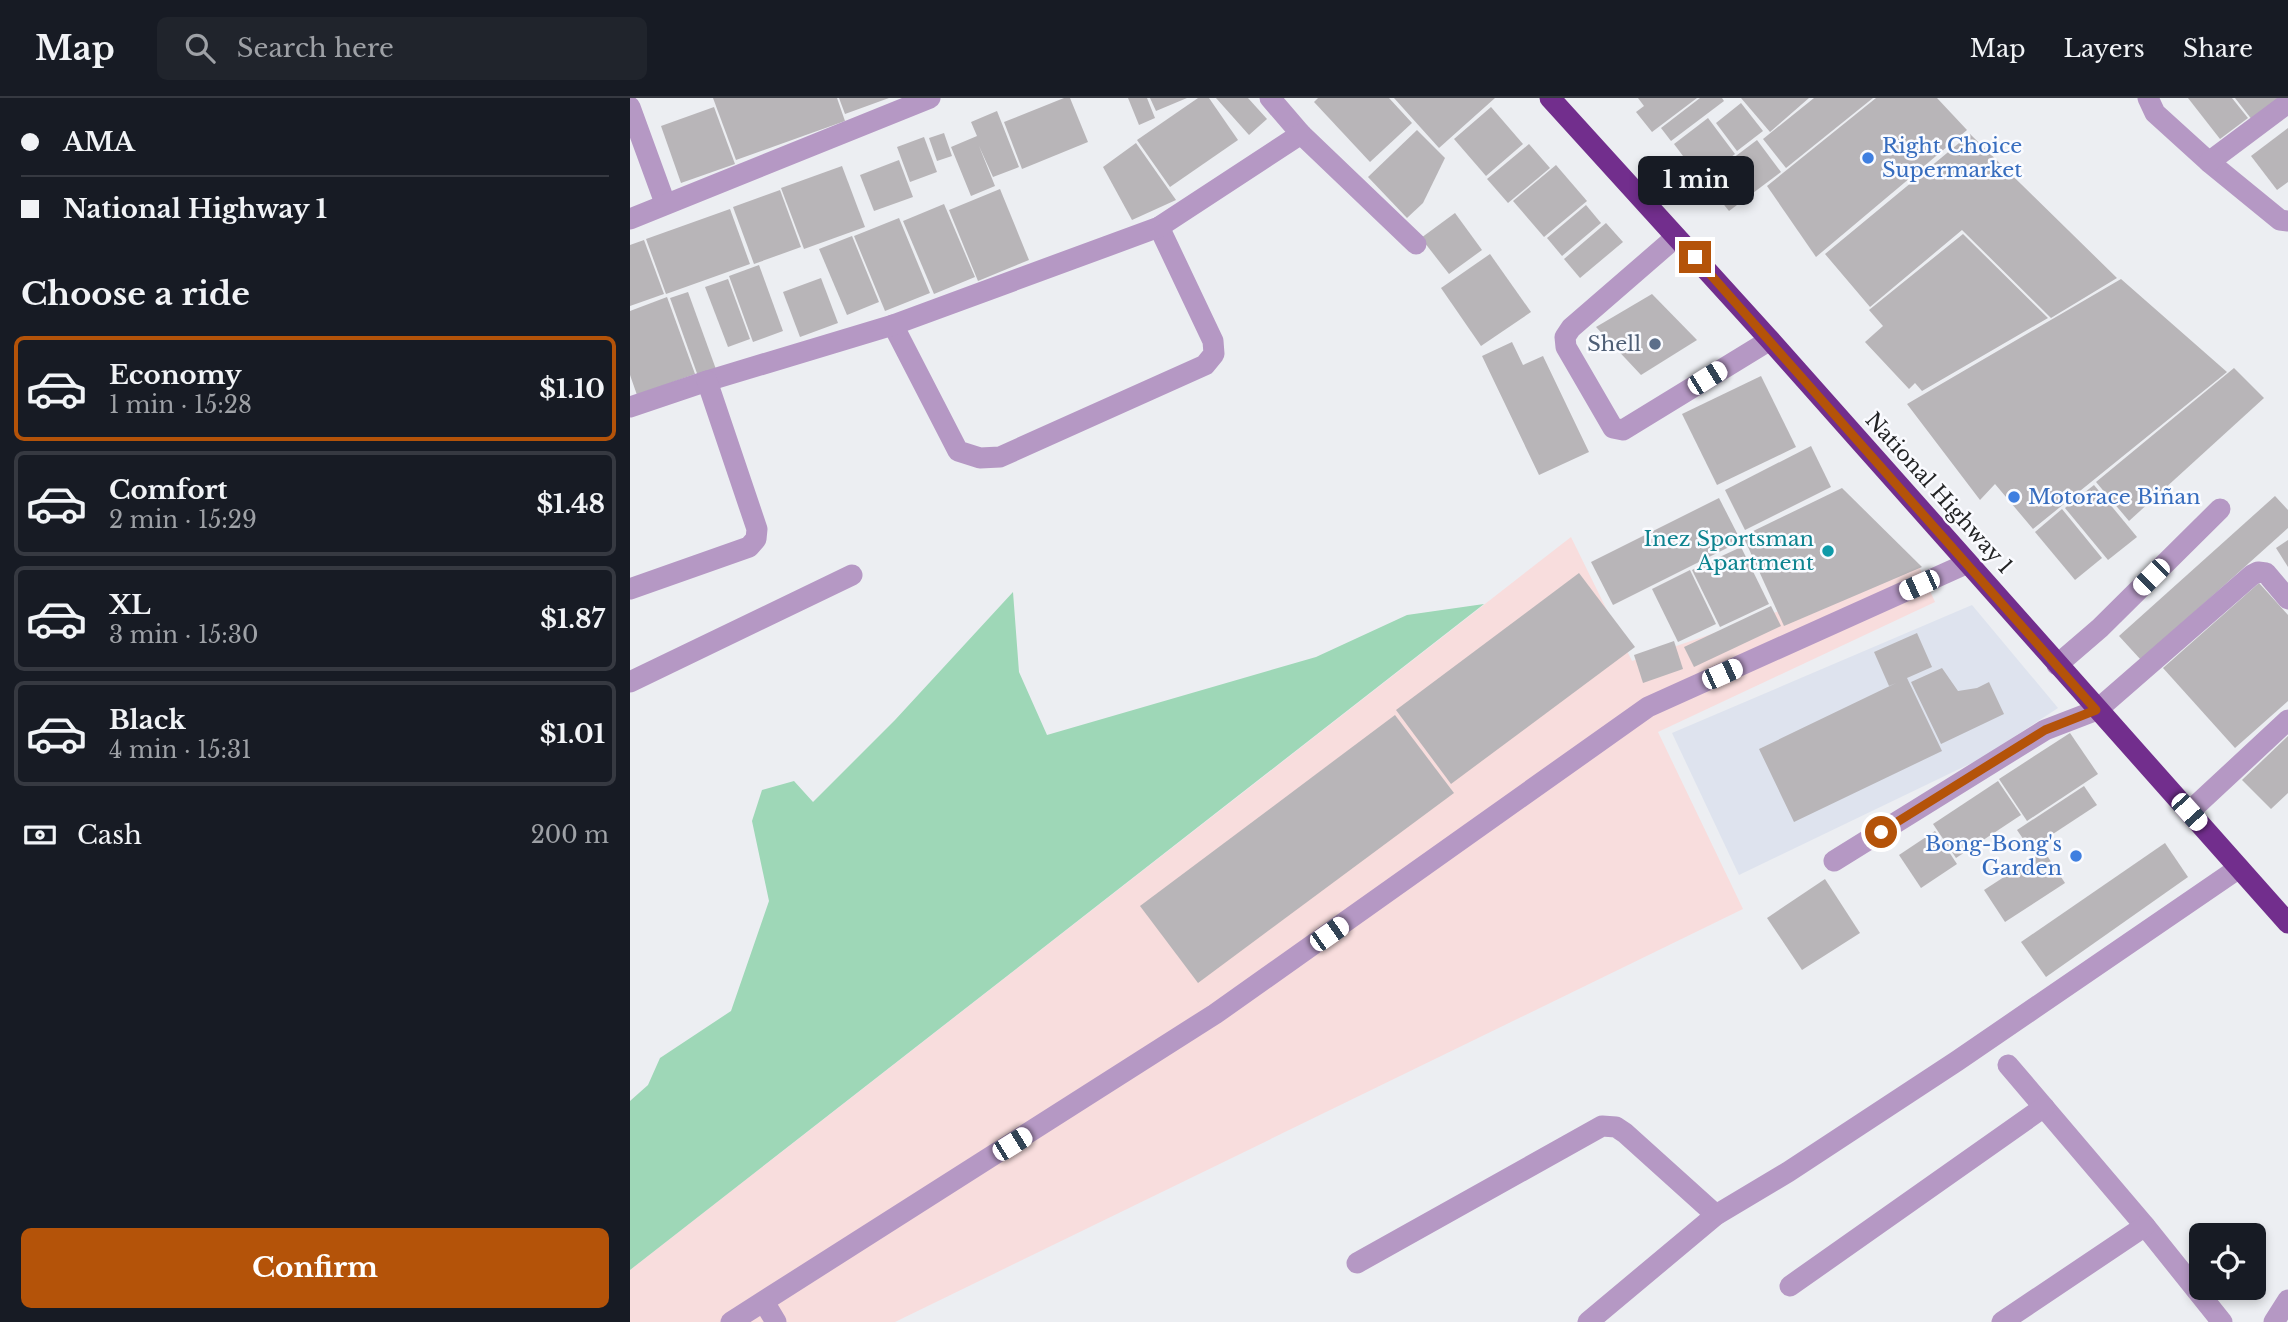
<!DOCTYPE html>
<html lang="en">
<head>
<meta charset="utf-8">
<style>
  :root { --surface:#171b24; --page:#20242c; --text:#f1f3f6; --muted:#9ea1a6; --line:#363941; --accent:#b45309 }
  body { margin:0; font-family:"Libre Baskerville",serif; background:var(--page); color:var(--text); height:100vh; display:flex; flex-direction:column; font-size:26px; white-space:nowrap }
  * { box-sizing:border-box; margin:0 }
  p { font-size:23px; color:var(--muted) }
  .icon { flex:none; width:38px; height:38px; fill:none; stroke:currentColor; stroke-width:2; stroke-linecap:round; stroke-linejoin:round }
  .map { position:relative; flex:1; overflow:hidden }
  .panel { display:flex; flex-direction:column; background:var(--surface); width:630px }
  .panel>* { flex:none }
  .banner { display:grid; align-content:center; height:154px; padding:0 21px; background:var(--surface) }
  .buttons { position:absolute; left:1559px; top:1125px; display:grid; gap:14px }
  .buttons a { display:grid; place-items:center; width:77px; height:77px; border-radius:10px; background:var(--surface); box-shadow:0 4px 10px #0003; font-size:35px }
  .end { position:absolute; width:32px; height:32px; margin:-16px; border:9px solid #b45309; background:#fff; box-shadow:0 0 0 4px #fff }
  .from { border-radius:50% }
  .bubble { position:absolute; height:49px; border-radius:10px; background:var(--surface); box-shadow:0 4px 10px #0003; font-size:23px; font-weight:700; line-height:49px; text-align:center }
  .car { position:absolute; width:21px; height:42px; margin:-21px -10px; border-radius:9px; box-shadow:0 0 5px 2px #0007; background:linear-gradient(#fff 24%,#345 0 40%,#fff 0 76%,#345 0 86%,#fff 0) }
  .banner b { display:flex; align-items:center; gap:24px; height:66px; font-size:26px }
  .banner b+b { border-top:2px solid var(--line) }
  .banner i { width:18px; height:18px; background:var(--text) }
  ul { padding:0; list-style:none }
  li { display:flex; align-items:center; gap:21px; height:105px; margin:0 14px 10px; padding:0 7px; border:4px solid var(--line); border-radius:10px }
  li div { flex:1 }
  li b { display:block; font-size:26px }
  li em { font-style:normal; font-weight:700 }
  li.current { border-color:var(--accent) }
  li>.icon { width:63px; height:63px; stroke-width:1.5 }
  h2 { padding:0 21px; font-size:32px; line-height:84px }
  .pay { display:flex; align-items:center; gap:18px; height:77px; padding:0 21px; font-size:26px }
  .pay p { margin-inline-start:auto }
  .button { display:flex; gap:14px; margin-top:auto; padding:14px 21px }
  .button a { flex:1; height:80px; border-radius:10px; background:var(--accent); color:#fff; font-size:28px; font-weight:700; line-height:80px; text-align:center }
  header { display:flex; align-items:center; gap:42px; box-sizing:border-box; height:98px; padding:0 35px; background:var(--surface); border-bottom:2px solid var(--line) }
  header strong { font-size:33px }
  nav { display:flex; gap:38px; margin-inline-start:auto; font-size:24px }
  .search { width:490px; height:63px; background:var(--page); display:flex; align-items:center; gap:18px; box-sizing:border-box; padding:0 24px; border-radius:10px; color:var(--muted); font-size:26px }
  main { display:flex; flex:1; min-height:0 }
  .map>svg:first-child { display:block }
</style>
</head>
<body>
<header>
<strong>Map</strong>
<div class="search"><svg class="icon" aria-label="search" viewBox="0 0 24 24"><circle cx="10" cy="10" r="6"/><path d="M15 15l6 6"/></svg>Search here</div>
<nav><a>Map</a><a>Layers</a><a>Share</a></nav>
</header>
<main>
<section class="panel">
<div class="banner">
<b><i class="from"></i>AMA</b>
<b><i></i>National Highway 1</b>
</div>
<h2>Choose a ride</h2>
<ul>
<li class="current"><svg class="icon" aria-label="car" viewBox="0 0 24 24"><path d="M5 17H2v-5l4-1 3-4h7l3 4 3 1v5h-3M9 17h6M6 11h13"/><circle cx="7" cy="17" r="2"/><circle cx="17" cy="17" r="2"/></svg><div><b>Economy</b><p>1 min · 15:28</p></div><em>$1.10</em></li>
<li><svg class="icon" aria-label="car" viewBox="0 0 24 24"><path d="M5 17H2v-5l4-1 3-4h7l3 4 3 1v5h-3M9 17h6M6 11h13"/><circle cx="7" cy="17" r="2"/><circle cx="17" cy="17" r="2"/></svg><div><b>Comfort</b><p>2 min · 15:29</p></div><em>$1.48</em></li>
<li><svg class="icon" aria-label="car" viewBox="0 0 24 24"><path d="M5 17H2v-5l4-1 3-4h7l3 4 3 1v5h-3M9 17h6M6 11h13"/><circle cx="7" cy="17" r="2"/><circle cx="17" cy="17" r="2"/></svg><div><b>XL</b><p>3 min · 15:30</p></div><em>$1.87</em></li>
<li><svg class="icon" aria-label="car" viewBox="0 0 24 24"><path d="M5 17H2v-5l4-1 3-4h7l3 4 3 1v5h-3M9 17h6M6 11h13"/><circle cx="7" cy="17" r="2"/><circle cx="17" cy="17" r="2"/></svg><div><b>Black</b><p>4 min · 15:31</p></div><em>$1.01</em></li>
</ul>
<div class="pay"><svg class="icon" aria-label="cash" viewBox="0 0 24 24"><path d="M3 7h18v10H3z"/><circle cx="12" cy="12" r="2"/></svg>Cash<p>200 m</p></div>
<div class="button"><a>Confirm</a></div>
</section>
<div class="map">
<svg width="1658" height="1224" viewBox="0 0 1658 1224">
  <rect width="100%" height="100%" fill="#eceef2"/>
  <polygon fill="#dee3ee" points="1342,507 1428,610 1350,661 1109,777 1042,635"/>
  <polygon fill="#f8dddd" points="941,439 1002,563 1288,466 1305,504 1028,634 1113,811 265,1224 0,1224 0,1172"/>
  <polygon fill="#9ed7b7" points="383,494 389,574 417,637 686,559 777,517 854,506 0,1172 0,1003 18,987 30,960 101,913 139,803 122,723 132,692 164,683 183,704 265,622"/>
  <g fill="#b8b5b8">
    <polygon points="83,0 207,0 215,23 106,62"/>
    <polygon points="209,0 259,0 215,16"/>
    <polygon points="434,0 440,0 458,44 392,71 374,24"/>
    <polygon points="498,0 517,0 525,20 509,27"/>
    <polygon points="520,0 557,0 526,13"/>
    <polygon points="568,0 579,0 608,42 540,89 507,42"/>
    <polygon points="586,0 618,0 637,21 619,37"/>
    <polygon points="688,0 759,0 782,25 740,64 684,4"/>
    <polygon points="764,0 865,0 809,50"/>
    <polygon points="1008,0 1067,0 1022,34 1006,14 1014,8"/>
    <polygon points="1070,0 1092,0 1094,3 1041,43 1031,30"/>
    <polygon points="1111,0 1179,0 1140,34"/>
    <polygon points="1184,0 1243,0 1156,70 1133,41"/>
    <polygon points="1246,0 1307,0 1337,32 1186,159 1137,88"/>
    <polygon points="1558,0 1602,0 1618,20 1590,41"/>
    <polygon points="1605,0 1653,0 1623,23"/>
    <polygon points="1111,5 1133,33 1107,53 1086,25"/>
    <polygon points="84,9 105,66 51,85 31,28"/>
    <polygon points="861,9 893,46 856,78 824,41"/>
    <polygon points="367,13 389,69 363,79 349,48 365,88 341,98 321,49 347,38 341,24"/>
    <polygon points="1078,20 1105,56 1071,82 1044,46"/>
    <polygon points="1658,30 1658,84 1647,92 1621,58"/>
    <polygon points="787,32 815,60 793,105 777,120 738,79"/>
    <polygon points="314,35 322,58 307,63 299,40"/>
    <polygon points="1340,36 1487,180 1421,220 1332,132 1240,209 1195,156"/>
    <polygon points="294,39 307,74 280,84 267,49"/>
    <polygon points="1127,42 1151,74 1099,113 1074,82"/>
    <polygon points="506,45 546,102 502,122 473,69"/>
    <polygon points="899,46 920,70 878,105 857,81"/>
    <polygon points="269,62 283,99 244,113 230,77"/>
    <polygon points="926,67 957,103 914,139 883,103"/>
    <polygon points="212,68 235,129 174,151 151,90"/>
    <polygon points="370,91 399,162 348,183 319,112"/>
    <polygon points="150,92 171,149 124,166 103,109"/>
    <polygon points="314,106 345,179 304,196 273,123"/>
    <polygon points="956,107 971,125 932,158 917,140"/>
    <polygon points="100,111 120,166 36,196 16,141"/>
    <polygon points="825,115 852,152 819,176 791,140"/>
    <polygon points="269,120 300,195 255,213 224,138"/>
    <polygon points="976,125 993,144 950,180 934,161"/>
    <polygon points="1333,136 1418,220 1292,293 1285,285 1279,291 1235,244 1253,228 1239,212"/>
    <polygon points="222,138 249,204 217,217 189,151"/>
    <polygon points="14,142 34,196 0,208 0,147"/>
    <polygon points="860,156 901,214 851,248 811,190"/>
    <polygon points="129,167 153,233 123,244 99,178"/>
    <polygon points="191,180 208,225 170,239 153,194"/>
    <polygon points="98,181 120,241 98,249 75,189"/>
    <polygon points="1491,181 1597,274 1403,431 1365,386 1350,402 1277,306"/>
    <polygon points="58,194 87,274 69,281 40,200"/>
    <polygon points="1022,196 1067,242 1011,277 966,229"/>
    <polygon points="37,199 65,276 7,297 0,277 0,213"/>
    <polygon points="882,244 893,267 913,258 959,354 909,377 852,258"/>
    <polygon points="1604,270 1634,300 1499,423 1466,384"/>
    <polygon points="1131,278 1166,349 1087,387 1052,316"/>
    <polygon points="1181,348 1201,389 1115,432 1095,392"/>
    <polygon points="1464,387 1507,439 1478,462 1435,410"/>
    <polygon points="1212,390 1292,469 1154,528 1113,438"/>
    <polygon points="1645,398 1658,412 1658,430 1511,562 1489,538"/>
    <polygon points="1089,400 1111,443 983,507 961,464"/>
    <polygon points="1432,411 1472,460 1445,482 1405,434"/>
    <polygon points="1658,442 1658,469 1646,450"/>
    <polygon points="1111,449 1139,506 1090,529 1062,472"/>
    <polygon points="1060,472 1086,526 1048,544 1022,491"/>
    <polygon points="949,475 1005,549 821,686 766,612"/>
    <polygon points="1629,485 1658,517 1658,603 1605,650 1533,570"/>
    <polygon points="1141,508 1151,528 1064,569 1054,549"/>
    <polygon points="1287,535 1302,569 1277,580 1312,653 1164,724 1129,651 1266,585 1259,588 1244,554"/>
    <polygon points="1044,543 1053,571 1013,585 1004,557"/>
    <polygon points="1312,570 1328,593 1347,590 1359,584 1374,616 1311,646 1281,584"/>
    <polygon points="765,617 824,695 568,885 510,808"/>
    <polygon points="1440,635 1468,676 1397,723 1369,681"/>
    <polygon points="1658,638 1658,695 1641,711 1612,682"/>
    <polygon points="1368,683 1391,717 1326,760 1303,726"/>
    <polygon points="1454,688 1467,707 1400,751 1387,732"/>
    <polygon points="1305,733 1327,766 1291,790 1269,757"/>
    <polygon points="1535,745 1558,779 1416,879 1391,844"/>
    <polygon points="1414,753 1435,785 1375,824 1354,792"/>
    <polygon points="1195,781 1230,835 1172,872 1137,820"/>
  </g>
  <g fill="none" stroke-linecap="round" stroke-linejoin="round">
    <g stroke="#b598c4" stroke-width="21">
      <polyline points="640,0 671,36 786,146"/>
      <polyline points="1518,0 1525,15 1579,64 1650,122 1658,123"/>
      <polyline points="0,9 35,105"/>
      <polyline points="1579,64 1658,5"/>
      <polyline points="0,121 300,0"/>
      <polyline points="1046,139 941,230 935,239 936,249 983,330 993,332 1140,242"/>
      <polyline points="263,227 328,353 350,360 370,359 575,267 584,256 583,243 529,129"/>
      <polyline points="0,309 77,283 263,227 529,129 671,36"/>
      <polyline points="0,491 119,449 126,441 127,431 77,283"/>
      <polyline points="1427,567 1470,530 1590,411"/>
      <polyline points="0,584 222,477"/>
      <polyline points="1559,714 1658,622"/>
      <polyline points="1204,763 1415,632 1467,612 1622,477 1628,474 1636,475 1658,501"/>
      <polyline points="1378,967 1515,1128 1592,1224"/>
      <polyline points="727,1165 972,1028 986,1029 995,1035 1086,1117"/>
      <polyline points="1160,1188 1414,1009"/>
      <polyline points="134,1204 146,1224"/>
      <polyline points="101,1224 585,916 1018,609 1338,465"/>
      <polyline points="958,1224 1086,1117 1158,1074 1327,963 1609,770"/>
      <polyline points="1372,1224 1515,1128"/>
      <polyline points="1644,1224 1658,1202"/>
    </g>
    <polyline stroke="#722e8d" stroke-width="21" points="920,0 1140,242 1658,825"/>
  </g>
  <g fill="none" stroke-linecap="round" stroke-linejoin="round">
    <polyline stroke="#b45309" stroke-width="9" points="1065,159 1466,612 1415,632 1251,734"/>
  </g>
  <g fill="#3f7fe0" stroke="#fafbff" stroke-width="2.5">
    <circle cx="1238" cy="60" r="7"/>
    <circle cx="1384" cy="399" r="7"/>
    <circle cx="1446" cy="758" r="7"/>
  </g>
  <circle fill="#5c6f8a" stroke="#fafbff" stroke-width="2.5" cx="1025" cy="246" r="7"/>
  <circle fill="#0f9aa8" stroke="#fafbff" stroke-width="2.5" cx="1198" cy="453" r="7"/>
  <g text-anchor="middle" stroke-width="5" stroke-linejoin="round" paint-order="stroke">
    <g font-size="21" fill="#366cbe" stroke="#fafbff" text-anchor="start">
      <text x="1252" y="55">Right Choice<tspan x="1252" dy="24">Supermarket</tspan></text>
      <text x="1398" y="406">Motorace Biñan</text>
      <text x="1432" y="753" text-anchor="end">Bong-Bong's<tspan x="1432" dy="24">Garden</tspan></text>
    </g>
    <g font-size="21" fill="#4e5e75" stroke="#fafbff" text-anchor="end">
      <text x="1011" y="253">Shell</text>
    </g>
    <g font-size="21" fill="#232425" stroke="#fafbff">
      <text transform="translate(1309 395) rotate(48)" y="7">National Highway 1</text>
    </g>
    <g font-size="21" fill="#0d838f" stroke="#fafbff" text-anchor="end">
      <text x="1184" y="448">Inez Sportsman<tspan x="1184" dy="24">Apartment</tspan></text>
    </g>
  </g>
</svg>
<div class="buttons">
<a><svg class="icon" aria-label="locate" viewBox="0 0 24 24"><circle cx="12" cy="12" r="6"/><path d="M12 2v4M12 18v4M2 12h4M18 12h4"/></svg></a>
</div>
<i class="end from" style="left:1251px;top:734px"></i>
<i class="end" style="left:1065px;top:159px"></i>
<div class="bubble" style="left:1008px;top:58px;width:116px">1 min</div>
<i class="car" style="left:1077px;top:280px;rotate:58deg"></i>
<i class="car" style="left:1521px;top:479px;rotate:225deg"></i>
<i class="car" style="left:1289px;top:487px;rotate:246deg"></i>
<i class="car" style="left:1092px;top:576px;rotate:66deg"></i>
<i class="car" style="left:1559px;top:714px;rotate:138deg"></i>
<i class="car" style="left:699px;top:836px;rotate:55deg"></i>
<i class="car" style="left:382px;top:1046px;rotate:58deg"></i>
</div>
</main>
</body>
</html>
